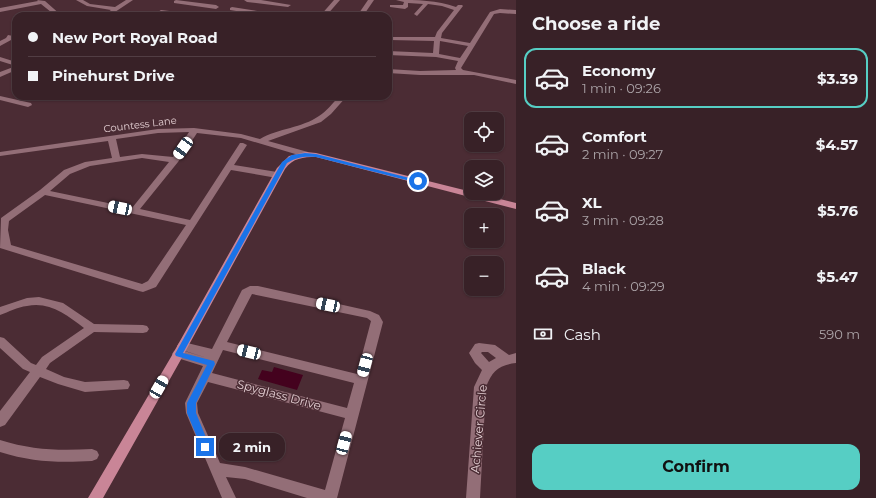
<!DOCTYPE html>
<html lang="en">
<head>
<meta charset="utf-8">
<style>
  :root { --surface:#382127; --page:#432e33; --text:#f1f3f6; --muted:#aba3a7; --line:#523e44; --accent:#56cec4 }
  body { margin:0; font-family:Montserrat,sans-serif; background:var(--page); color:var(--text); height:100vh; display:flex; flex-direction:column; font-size:15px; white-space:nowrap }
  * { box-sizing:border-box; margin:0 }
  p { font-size:13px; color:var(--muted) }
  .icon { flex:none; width:22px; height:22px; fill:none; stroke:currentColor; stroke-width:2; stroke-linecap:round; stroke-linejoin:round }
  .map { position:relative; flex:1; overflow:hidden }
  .details { display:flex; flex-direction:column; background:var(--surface); width:360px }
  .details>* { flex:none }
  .hud { position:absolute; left:12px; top:12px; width:380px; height:88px; border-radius:12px; box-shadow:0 1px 3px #0004,0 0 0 1px var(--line); display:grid; align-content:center; height:88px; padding:0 16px; background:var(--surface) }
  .tools { position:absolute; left:464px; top:112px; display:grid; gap:8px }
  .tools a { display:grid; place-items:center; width:40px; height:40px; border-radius:8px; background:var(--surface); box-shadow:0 1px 3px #0004,0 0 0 1px var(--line); font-size:20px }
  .end { position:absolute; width:18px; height:18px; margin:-9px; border:5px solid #1a73e8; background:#fff; box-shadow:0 0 0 2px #fff }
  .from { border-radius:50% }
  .bubble { position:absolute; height:28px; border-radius:12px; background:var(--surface); box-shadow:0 1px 3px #0004,0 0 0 1px var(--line); font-size:13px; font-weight:700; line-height:28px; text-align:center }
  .car { position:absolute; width:12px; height:24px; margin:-12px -6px; border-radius:5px; box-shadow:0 0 3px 1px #0007; background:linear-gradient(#fff 24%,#345 0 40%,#fff 0 76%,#345 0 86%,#fff 0) }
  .hud b { display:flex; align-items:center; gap:14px; height:38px; font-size:15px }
  .hud b+b { border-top:1px solid var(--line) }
  .hud i { width:10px; height:10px; background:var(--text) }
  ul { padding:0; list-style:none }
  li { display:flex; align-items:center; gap:12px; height:60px; margin:0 8px 6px; padding:0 8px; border:2px solid transparent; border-radius:12px }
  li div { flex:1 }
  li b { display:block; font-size:15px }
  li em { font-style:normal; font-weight:700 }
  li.active { border-color:var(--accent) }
  li>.icon { width:36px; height:36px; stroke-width:1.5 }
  h2 { padding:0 16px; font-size:18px; line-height:48px }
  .pay { display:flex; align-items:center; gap:10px; height:44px; padding:0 16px; font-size:15px }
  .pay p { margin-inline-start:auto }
  .cta { display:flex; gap:8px; margin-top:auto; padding:8px 16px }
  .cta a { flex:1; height:46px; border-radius:12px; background:var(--accent); color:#111; font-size:16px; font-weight:700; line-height:46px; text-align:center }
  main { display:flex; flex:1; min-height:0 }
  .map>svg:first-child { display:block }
</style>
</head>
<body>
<main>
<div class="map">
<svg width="516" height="498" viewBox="0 0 516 498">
  <rect width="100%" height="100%" fill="#4b2c34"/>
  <polygon fill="#44021e" points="274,367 303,375 297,390 258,379 262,370 272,372"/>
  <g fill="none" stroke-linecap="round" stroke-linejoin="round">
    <g fill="#936e77" fill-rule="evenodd">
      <polygon points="37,0 45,1 62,16 56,16 41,4 0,12 0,8 38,1"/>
      <polygon points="76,0 83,0 90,4 115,7 126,0 133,0 109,16 102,16 111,10 87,6"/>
      <polygon points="176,0 216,5 219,7 216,9 174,3 174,1"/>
      <polygon points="244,0 261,0 291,5 288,7 247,2"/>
      <polygon points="334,0 340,0 326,16 320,16"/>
      <polygon points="368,0 374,0 363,16 357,16"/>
      <path d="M 396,0 C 417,0 437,0 456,7 L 458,5 L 462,5 L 463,6 L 442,33 L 441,38 L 470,43 L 490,12 L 500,9 L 516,10 L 516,14 L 500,13 L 494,14 L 461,68 L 463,70 L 516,80 L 516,84 L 474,75 L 420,75 L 388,73 L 388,69 L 420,71 L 456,70 L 455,68 L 458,61 L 436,57 L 388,55 L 388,51 L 433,53 L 434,41 L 390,40 L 388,39 L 388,37 L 435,37 L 437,32 L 454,10 L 442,6 L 428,4 L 417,16 L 414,14 L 423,4 L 408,3 L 408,7 L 405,9 L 390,7 L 390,5 L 403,5 L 404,2 ZM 440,41 L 468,46 L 460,58 L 439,54 Z"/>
      <polygon points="232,7 277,14 280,16 266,16 230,10 230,8"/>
      <polygon points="161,10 194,14 197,16 180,16 159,13 158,12"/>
      <polygon points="8,35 13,36 11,40 0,46 0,41 6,38"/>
      <polygon points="0,57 16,62 16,70 0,77 0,72 16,66 0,61"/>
      <polygon points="0,96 31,103 32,105 28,107 0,100"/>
      <path d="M 339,96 L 347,96 L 331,114 L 321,122 L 268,141 L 308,152 L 309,154 L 308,156 L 302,156 L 241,138 L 197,133 L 178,162 L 140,209 L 190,220 L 240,143 L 243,143 L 247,145 L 234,165 L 277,172 L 281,175 L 277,178 L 231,170 L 156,287 L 143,292 L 139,291 L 0,248 L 1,218 L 40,190 L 64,170 L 85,162 L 112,158 L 108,141 L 0,156 L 0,152 L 158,129 L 194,128 L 241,134 L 260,139 C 279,128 302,128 319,116 C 327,111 333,103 339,96 ZM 189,132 L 173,157 L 142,154 L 120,157 L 116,139 L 158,133 ZM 142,158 L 169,162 L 132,208 L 50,191 L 70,174 L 90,166 ZM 45,195 L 186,225 L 148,281 L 142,284 L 11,245 L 8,230 L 9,221 Z"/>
      <path d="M 250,286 L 258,286 L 370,311 L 379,315 L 383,322 L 337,498 L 307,498 L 245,479 L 226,477 L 236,498 L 222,498 L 186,413 L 185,403 L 203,366 L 174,357 L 172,354 L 174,351 L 178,349 L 207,358 L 179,349 L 177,346 L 179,343 L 183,342 L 212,349 L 242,290 ZM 252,294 L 367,318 L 371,321 L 357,374 L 227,342 ZM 223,350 L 354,383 L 347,408 L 212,373 ZM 208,382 L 345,418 L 325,490 L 245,467 L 220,463 L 198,413 L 197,403 Z"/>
      <path d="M 39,297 L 63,303 L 94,324 L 143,325 L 147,326 L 149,329 L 147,332 L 143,333 L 94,332 L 50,363 L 46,369 L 64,377 L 85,382 L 124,380 L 128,381 L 130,385 L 128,389 L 85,392 L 58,384 L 40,377 L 5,425 L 0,427 L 0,411 L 30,372 L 23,369 L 0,348 L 0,337 L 4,338 L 31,363 L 36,365 L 42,357 L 84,328 C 67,315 49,301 27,306 C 17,307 9,312 0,315 L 0,307 L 27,298 Z"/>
      <path d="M 479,343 L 495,345 L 509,355 L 516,353 L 516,363 C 499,365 492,371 486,387 L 480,498 L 466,498 L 474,387 L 482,370 L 475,363 L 469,353 L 475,344 ZM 482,352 L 488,352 L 496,358 L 489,362 L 481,353 Z"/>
      <path d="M 0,440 C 32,450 59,451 92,449 L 97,451 L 99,455 L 97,459 L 92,461 C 58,463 32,462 0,452 Z"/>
    </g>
    <path fill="#c98597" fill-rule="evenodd" d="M 306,152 L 316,153 L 516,203 L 516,209 L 316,157 C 303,157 293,158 285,169 L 179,363 L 103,498 L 88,498 L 171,357 L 277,168 L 289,156 Z"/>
  </g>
  <path fill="#1a73e8" d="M 305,153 L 316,154 L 421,181 L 418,183 L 316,157 C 304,156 297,157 287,163 L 183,353 L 214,361 L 215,364 L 196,403 L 196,413 L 210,447 L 209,449 L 202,449 L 187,413 L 187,403 L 207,365 L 176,356 L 175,354 L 282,162 L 292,155 Z"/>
  <g text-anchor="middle" stroke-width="3" stroke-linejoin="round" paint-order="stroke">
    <g font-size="10" fill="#e2cdd1" stroke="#4b2c34">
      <text transform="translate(140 124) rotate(-7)" y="4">Countess Lane</text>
    </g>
    <g font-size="12" fill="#e2cdd1" stroke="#4b2c34">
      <text transform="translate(279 395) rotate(15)" y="4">Spyglass Drive</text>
      <text transform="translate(479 429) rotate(-85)" y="4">Achiever Circle</text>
    </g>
  </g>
</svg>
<div class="tools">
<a><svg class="icon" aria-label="locate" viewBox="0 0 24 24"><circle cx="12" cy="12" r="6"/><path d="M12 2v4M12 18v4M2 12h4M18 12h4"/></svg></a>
<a><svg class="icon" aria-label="layers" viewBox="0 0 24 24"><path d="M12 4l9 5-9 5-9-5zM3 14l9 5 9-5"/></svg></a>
<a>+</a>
<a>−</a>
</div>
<i class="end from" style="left:418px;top:181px"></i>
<i class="end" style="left:205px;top:447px"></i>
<div class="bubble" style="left:219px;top:433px;width:66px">2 min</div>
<i class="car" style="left:183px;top:148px;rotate:216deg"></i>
<i class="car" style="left:120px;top:208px;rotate:282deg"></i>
<i class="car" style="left:328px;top:305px;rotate:282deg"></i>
<i class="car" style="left:249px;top:352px;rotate:284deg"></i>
<i class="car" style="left:365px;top:365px;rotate:195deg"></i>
<i class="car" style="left:159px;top:387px;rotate:30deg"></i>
<i class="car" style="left:344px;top:443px;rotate:15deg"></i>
<div class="hud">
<b><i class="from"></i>New Port Royal Road</b>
<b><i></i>Pinehurst Drive</b>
</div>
</div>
<section class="details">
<h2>Choose a ride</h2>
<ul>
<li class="active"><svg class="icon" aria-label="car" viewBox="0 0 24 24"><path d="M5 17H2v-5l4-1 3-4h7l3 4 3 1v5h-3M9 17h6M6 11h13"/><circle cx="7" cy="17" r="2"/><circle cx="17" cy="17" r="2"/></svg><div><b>Economy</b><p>1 min · 09:26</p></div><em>$3.39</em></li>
<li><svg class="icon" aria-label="car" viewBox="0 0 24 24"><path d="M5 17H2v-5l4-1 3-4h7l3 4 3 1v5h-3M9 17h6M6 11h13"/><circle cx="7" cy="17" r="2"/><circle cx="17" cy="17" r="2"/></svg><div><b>Comfort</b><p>2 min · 09:27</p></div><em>$4.57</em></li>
<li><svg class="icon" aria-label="car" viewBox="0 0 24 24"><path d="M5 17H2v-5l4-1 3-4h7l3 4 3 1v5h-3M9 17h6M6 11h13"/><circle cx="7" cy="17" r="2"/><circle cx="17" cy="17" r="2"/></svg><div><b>XL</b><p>3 min · 09:28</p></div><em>$5.76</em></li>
<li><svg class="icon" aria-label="car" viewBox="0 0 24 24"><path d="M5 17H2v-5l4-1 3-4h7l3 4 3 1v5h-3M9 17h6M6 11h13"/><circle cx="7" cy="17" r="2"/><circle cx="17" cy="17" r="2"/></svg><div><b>Black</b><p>4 min · 09:29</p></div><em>$5.47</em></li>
</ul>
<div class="pay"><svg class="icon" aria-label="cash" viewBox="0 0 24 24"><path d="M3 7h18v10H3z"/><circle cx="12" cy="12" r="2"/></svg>Cash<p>590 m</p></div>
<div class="cta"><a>Confirm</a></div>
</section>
</main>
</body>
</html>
